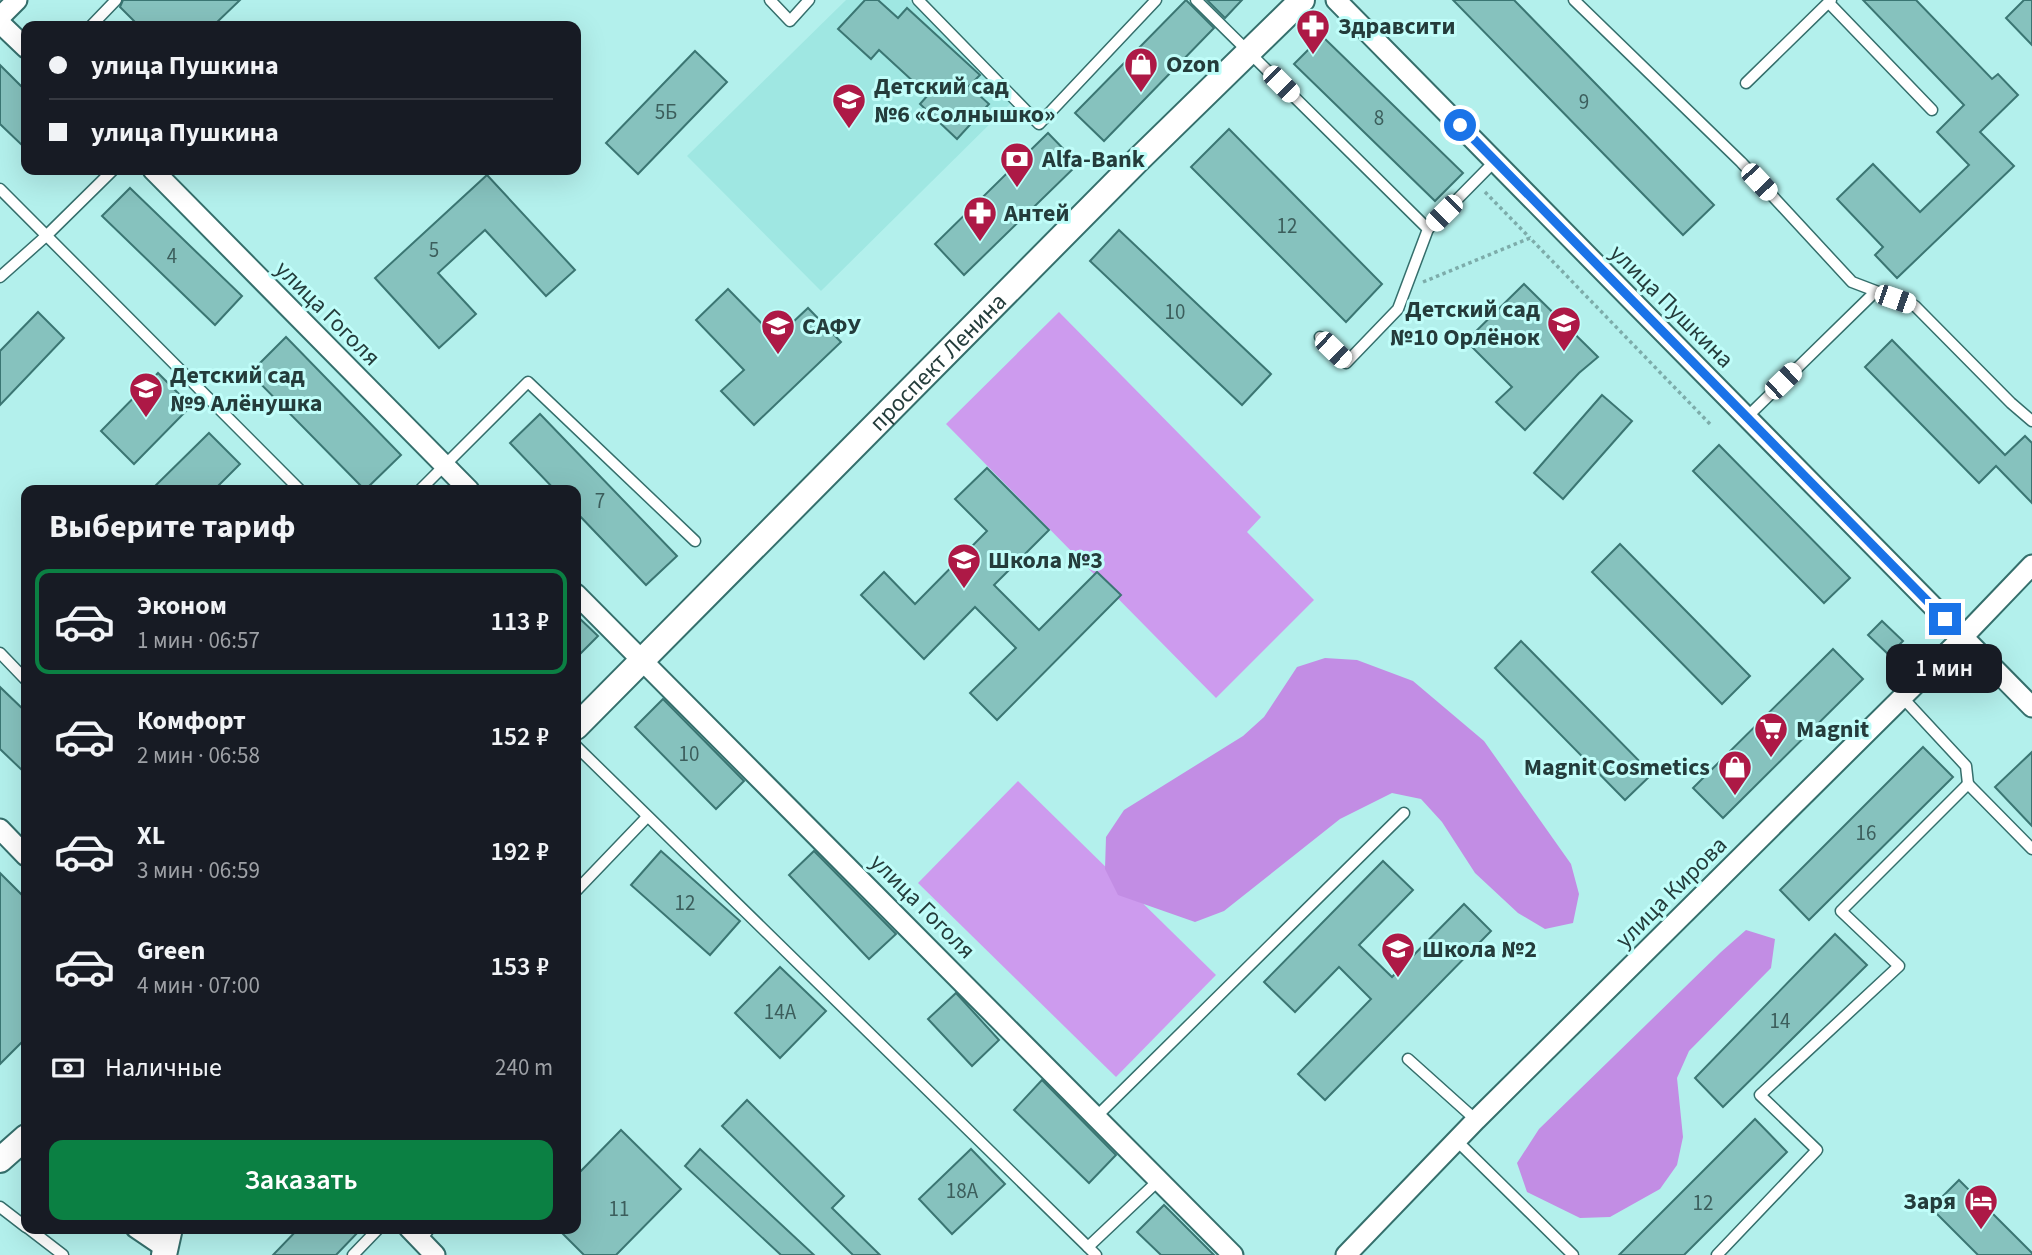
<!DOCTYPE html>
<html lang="ru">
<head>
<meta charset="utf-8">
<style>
  :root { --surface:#171b24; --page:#242831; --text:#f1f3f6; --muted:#9ea1a6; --line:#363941; --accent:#0b8043 }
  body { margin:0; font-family:"Source Sans 3",sans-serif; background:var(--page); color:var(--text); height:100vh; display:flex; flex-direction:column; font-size:26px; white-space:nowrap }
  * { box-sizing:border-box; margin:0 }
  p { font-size:23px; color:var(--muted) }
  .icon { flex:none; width:38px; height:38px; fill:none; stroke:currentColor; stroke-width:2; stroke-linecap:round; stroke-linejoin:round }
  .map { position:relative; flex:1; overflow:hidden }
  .sheet { position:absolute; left:21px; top:485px; width:560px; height:749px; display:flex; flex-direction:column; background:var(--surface); border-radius:14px; box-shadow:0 7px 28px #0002 }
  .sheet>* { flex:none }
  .banner { position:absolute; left:21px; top:21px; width:560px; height:154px; border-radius:14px; box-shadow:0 7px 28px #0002; display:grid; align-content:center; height:154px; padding:0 28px; background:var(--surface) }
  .end { position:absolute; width:32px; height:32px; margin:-16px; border:9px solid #1a73e8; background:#fff; box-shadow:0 0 0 4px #fff }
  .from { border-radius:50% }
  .bubble { position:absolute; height:49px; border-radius:14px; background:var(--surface); box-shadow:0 7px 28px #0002; font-size:23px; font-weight:600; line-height:49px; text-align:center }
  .car { position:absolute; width:21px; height:42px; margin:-21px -10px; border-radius:9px; box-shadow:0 0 5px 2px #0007; background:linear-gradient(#fff 24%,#345 0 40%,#fff 0 76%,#345 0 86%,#fff 0) }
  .banner b { display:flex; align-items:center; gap:24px; height:66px; font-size:26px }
  .banner b+b { border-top:2px solid var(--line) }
  .banner i { width:18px; height:18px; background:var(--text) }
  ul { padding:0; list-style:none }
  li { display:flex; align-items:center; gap:21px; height:105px; margin:0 14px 10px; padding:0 14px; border:4px solid transparent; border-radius:14px }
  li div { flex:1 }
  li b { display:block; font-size:26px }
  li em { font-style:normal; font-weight:600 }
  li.active { border-color:var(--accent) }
  li>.icon { width:63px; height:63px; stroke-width:1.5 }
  h2 { padding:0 28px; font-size:32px; line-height:84px }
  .pay { display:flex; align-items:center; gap:18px; height:77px; padding:0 28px; font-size:26px }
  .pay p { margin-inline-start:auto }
  .action { display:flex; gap:14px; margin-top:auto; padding:14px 28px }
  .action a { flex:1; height:80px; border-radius:14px; background:var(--accent); color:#fff; font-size:28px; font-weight:600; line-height:80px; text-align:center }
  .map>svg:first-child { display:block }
</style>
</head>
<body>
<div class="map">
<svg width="2032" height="1255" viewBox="0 0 2032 1255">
  <rect width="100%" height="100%" fill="#b3f0ec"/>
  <polygon fill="#9fe7e2" points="846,0 909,0 1011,103 821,291 687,156"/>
  <g fill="#cd9bee">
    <polygon points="1059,312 1261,517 1247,532 1314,600 1216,698 946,424"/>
    <polygon points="1018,781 1216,975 1116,1077 918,883"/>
  </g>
  <g fill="#c28de4">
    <polygon points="1325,658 1357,660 1413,681 1484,741 1571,864 1579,894 1573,923 1545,929 1518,913 1475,873 1442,822 1421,799 1392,793 1340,819 1224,911 1195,922 1118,895 1105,869 1106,837 1124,810 1243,736 1264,717 1297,667"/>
    <polygon points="1746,930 1775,939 1771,968 1689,1051 1677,1078 1683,1137 1677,1165 1660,1189 1610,1217 1580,1218 1527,1192 1517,1163 1539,1129 1721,952"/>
  </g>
  <g fill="#86c2be" stroke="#3b7673" stroke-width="2">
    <polygon points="123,0 240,0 213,26 139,26 120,7"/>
    <polygon points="865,0 878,0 898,18 907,8 980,75 969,86 989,104 957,139 920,104 928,95 879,50 871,59 838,29"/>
    <polygon points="1186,0 1214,28 1104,141 1075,113"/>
    <polygon points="1207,0 1242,0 1225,18"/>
    <polygon points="1453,0 1514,0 1714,205 1683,235"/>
    <polygon points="1863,0 1916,0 1992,79 1998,74 2018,95 1980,132 2014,166 1897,278 1875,255 1883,247 1837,199 1873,164 1920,212 1969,165 1937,132 1964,105"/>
    <polygon points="2024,0 2032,0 2032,45 2006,18"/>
    <polygon points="1322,36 1463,173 1435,201 1294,64"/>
    <polygon points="695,51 727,82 638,174 606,143"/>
    <polygon points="0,65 26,91 26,149 0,124"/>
    <polygon points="1229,129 1382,284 1346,322 1191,167"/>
    <polygon points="1048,133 1078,164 964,275 935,244"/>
    <polygon points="487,175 575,270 546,296 485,230 438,273 476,314 439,348 375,278"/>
    <polygon points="130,188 242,296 215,325 102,216"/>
    <polygon points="1119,230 1271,374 1242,405 1090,261"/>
    <polygon points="1524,284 1598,357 1579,373 1525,430 1496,402 1512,387 1466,341"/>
    <polygon points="728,289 776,338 808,308 841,342 754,425 721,391 744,370 696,320"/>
    <polygon points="38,312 64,338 0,405 0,351"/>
    <polygon points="286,337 401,455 365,490 250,373"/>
    <polygon points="1892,340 2005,455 2025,436 2032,443 2032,503 1996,466 1979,483 1865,367"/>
    <polygon points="158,373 191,406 134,464 101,431"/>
    <polygon points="1602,395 1632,421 1563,499 1534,473"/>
    <polygon points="540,414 677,556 646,585 576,512 576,490 555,490 510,443"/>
    <polygon points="209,433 240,464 214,490 151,490"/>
    <polygon points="1719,445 1850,578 1824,603 1693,471"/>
    <polygon points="987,468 1049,530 994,585 1039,630 1097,572 1121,595 997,720 970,693 1016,648 975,607 924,659 861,595 884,572 915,604 987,531 955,499"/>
    <polygon points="1620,544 1750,676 1722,704 1592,572"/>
    <polygon points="576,615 598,636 576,658"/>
    <polygon points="1882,621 1903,641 1889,655 1868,635"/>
    <polygon points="1521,641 1652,774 1625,800 1495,668"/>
    <polygon points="1833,649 1863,679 1723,818 1693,788"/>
    <polygon points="0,687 26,712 26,774 0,749"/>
    <polygon points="663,699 744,781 716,809 635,727"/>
    <polygon points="1923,747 1953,777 1809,920 1780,890"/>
    <polygon points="2032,752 2032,826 1995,787"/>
    <polygon points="661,851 740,921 710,955 631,885"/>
    <polygon points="814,851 896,934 869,959 789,875"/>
    <polygon points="1383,861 1413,890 1359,945 1392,977 1464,904 1491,931 1325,1100 1298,1074 1371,999 1339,967 1295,1012 1264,982"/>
    <polygon points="0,873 26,899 26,1038 0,1064"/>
    <polygon points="1835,934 1867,965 1723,1107 1695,1078"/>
    <polygon points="780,967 826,1011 780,1058 735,1013"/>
    <polygon points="956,993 999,1040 972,1066 928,1019"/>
    <polygon points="1042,1080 1116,1155 1089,1183 1014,1110"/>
    <polygon points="747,1100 844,1196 832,1208 880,1255 853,1255 722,1126"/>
    <polygon points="1755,1119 1787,1152 1684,1255 1619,1255"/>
    <polygon points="621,1130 681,1189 616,1255 584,1255 557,1228 576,1228 576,1176"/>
    <polygon points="700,1149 814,1255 781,1255 685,1166"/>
    <polygon points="971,1149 1005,1184 952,1234 919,1199"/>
    <polygon points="1959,1180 2032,1253 2032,1255 1978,1255 1931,1208"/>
    <polygon points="1164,1205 1214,1255 1161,1255 1137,1232"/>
    <polygon points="299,1228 362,1228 336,1255 273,1255"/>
  </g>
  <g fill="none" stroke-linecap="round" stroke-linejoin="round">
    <g stroke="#356f6c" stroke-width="13">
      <g id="service">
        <polyline points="770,0 790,21 809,0"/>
        <polyline points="918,0 1039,124 1156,0"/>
        <polyline points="1196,0 1428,229 1398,309 1346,363 1320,337"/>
        <polyline points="1574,0 1741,162 1852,282 1915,306 2011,403 2032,421"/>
        <polyline points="1829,3 1932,110"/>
        <polyline points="91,26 116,0"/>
        <polyline points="1746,83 1831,0"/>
        <polyline points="0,189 300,490"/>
        <polyline points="1428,229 1495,161"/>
        <polyline points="0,277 46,236 113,170"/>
        <polyline points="1747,417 1875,292"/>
        <polyline points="420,490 528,382 695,541"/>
        <polyline points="0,653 26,680"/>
        <polyline points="1902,697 1966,766 1968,784"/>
        <polyline points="576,746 1088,1247"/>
        <polyline points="576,891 647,817"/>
        <polyline points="1408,1059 1476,1120"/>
        <polyline points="1097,1116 1404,813"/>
        <polyline points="1456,1140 1573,1255"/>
        <polyline points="0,1207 26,1227"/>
        <polyline points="28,1228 63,1255"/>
        <polyline points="420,1240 430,1228"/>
        <polyline points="353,1255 379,1228"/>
        <polyline points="1096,1255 1088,1247 1159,1180"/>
        <polyline points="1717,1255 1817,1150 1760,1095 1899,966 1841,911 1968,784 2032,849"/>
      </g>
    </g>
    <g stroke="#356f6c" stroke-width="23">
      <g id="minor">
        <polyline points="1336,0 2032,707"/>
        <polyline points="0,17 17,0"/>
        <polyline points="0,23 26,48"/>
        <polyline points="153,170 469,490"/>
        <polyline points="576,594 1233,1255"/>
        <polyline points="0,829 26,856"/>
        <polyline points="136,1228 164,1247"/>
        <polyline points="409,1228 435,1255"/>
        <polyline points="1346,1255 1476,1120 1963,637 2032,565"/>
      </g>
    </g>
    <g stroke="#356f6c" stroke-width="28">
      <g id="tertiary">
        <path id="s1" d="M 576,727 L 1138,160 L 1302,0"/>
        <polyline points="0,1160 26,1137"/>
        <polyline points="164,1255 170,1228"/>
      </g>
    </g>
    <g stroke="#7dacaa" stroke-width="3.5" stroke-dasharray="3.5 3.5" stroke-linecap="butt">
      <polyline points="1485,192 1530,238"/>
      <polyline points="1423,282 1530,238 1710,424"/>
    </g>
    <use href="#service" stroke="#fff" stroke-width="10"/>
    <use href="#minor" stroke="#fff" stroke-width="19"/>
    <use href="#tertiary" stroke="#fff" stroke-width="24"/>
  </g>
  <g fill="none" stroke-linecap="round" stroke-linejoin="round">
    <polyline stroke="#1a73e8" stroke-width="9" points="1460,125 1945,619"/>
  </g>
  <defs>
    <g id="pharmacy-pin" transform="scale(1.75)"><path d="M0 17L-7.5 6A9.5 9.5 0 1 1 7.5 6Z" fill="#ad1946" stroke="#c0fdf9"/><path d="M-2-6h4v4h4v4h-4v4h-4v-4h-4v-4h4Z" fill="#fff"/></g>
    <g id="shop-pin" transform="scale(1.75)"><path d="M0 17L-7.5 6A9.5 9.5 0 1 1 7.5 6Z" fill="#ad1946" stroke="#c0fdf9"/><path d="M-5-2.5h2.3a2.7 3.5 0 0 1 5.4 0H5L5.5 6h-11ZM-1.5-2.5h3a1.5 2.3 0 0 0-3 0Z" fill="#fff"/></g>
    <g id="school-pin" transform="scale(1.75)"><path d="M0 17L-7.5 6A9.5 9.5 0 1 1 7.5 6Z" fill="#ad1946" stroke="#c0fdf9"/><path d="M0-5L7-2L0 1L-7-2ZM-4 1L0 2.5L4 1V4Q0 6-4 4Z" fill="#fff"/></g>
    <g id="bank-pin" transform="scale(1.75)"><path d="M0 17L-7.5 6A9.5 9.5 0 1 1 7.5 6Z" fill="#ad1946" stroke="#c0fdf9"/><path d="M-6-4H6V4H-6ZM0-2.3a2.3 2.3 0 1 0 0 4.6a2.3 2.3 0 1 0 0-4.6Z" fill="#fff"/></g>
    <g id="university-pin" transform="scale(1.75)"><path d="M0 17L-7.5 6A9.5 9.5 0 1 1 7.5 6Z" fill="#ad1946" stroke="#c0fdf9"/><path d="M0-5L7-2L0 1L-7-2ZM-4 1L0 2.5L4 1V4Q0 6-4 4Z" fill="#fff"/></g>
    <g id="supermarket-pin" transform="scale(1.75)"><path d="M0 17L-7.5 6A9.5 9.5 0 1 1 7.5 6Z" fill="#ad1946" stroke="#c0fdf9"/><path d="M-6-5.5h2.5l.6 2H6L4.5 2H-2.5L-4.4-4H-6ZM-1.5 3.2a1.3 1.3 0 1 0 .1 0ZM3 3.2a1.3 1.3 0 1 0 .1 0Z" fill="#fff"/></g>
    <g id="hotel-pin" transform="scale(1.75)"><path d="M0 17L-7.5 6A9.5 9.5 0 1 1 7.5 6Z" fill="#ad1946" stroke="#c0fdf9"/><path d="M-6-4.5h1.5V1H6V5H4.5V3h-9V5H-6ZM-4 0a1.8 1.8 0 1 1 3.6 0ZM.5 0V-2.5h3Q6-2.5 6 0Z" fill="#fff"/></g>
  </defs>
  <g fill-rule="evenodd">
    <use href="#pharmacy-pin" x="1313" y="26"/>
    <use href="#shop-pin" x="1141" y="64"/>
    <use href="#school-pin" x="849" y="100"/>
    <use href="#bank-pin" x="1017" y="159"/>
    <use href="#pharmacy-pin" x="980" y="213"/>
    <use href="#school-pin" x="1564" y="323"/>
    <use href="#university-pin" x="778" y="326"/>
    <use href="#school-pin" x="146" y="389"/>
    <use href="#school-pin" x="964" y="560"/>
    <use href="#supermarket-pin" x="1771" y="729"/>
    <use href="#shop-pin" x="1735" y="767"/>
    <use href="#school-pin" x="1398" y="949"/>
    <use href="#hotel-pin" x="1981" y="1201"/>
  </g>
  <g text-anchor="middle" stroke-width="6" stroke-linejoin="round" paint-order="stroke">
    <g font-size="21" fill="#3c5e5c">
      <text x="1584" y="109">9</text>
      <text x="666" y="119">5Б</text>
      <text x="1379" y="125">8</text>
      <text x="1287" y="233">12</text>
      <text x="434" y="257">5</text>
      <text x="172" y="263">4</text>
      <text x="1175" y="319">10</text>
      <text x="600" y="508">7</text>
      <text x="689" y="761">10</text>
      <text x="1866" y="840">16</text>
      <text x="685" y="910">12</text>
      <text x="780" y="1019">14А</text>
      <text x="1780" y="1028">14</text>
      <text x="962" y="1198">18А</text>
      <text x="1703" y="1210">12</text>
      <text x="619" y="1216">11</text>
    </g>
    <g font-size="24" font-weight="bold" fill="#243c3b" stroke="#c0fdf9" text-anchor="start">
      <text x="1338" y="34">Здравсити</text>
      <text x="1166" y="72">Ozon</text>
      <text x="874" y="94">Детский сад<tspan x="874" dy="28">№6 «Солнышко»</tspan></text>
      <text x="1042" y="167">Alfa-Bank</text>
      <text x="1004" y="221">Антей</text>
      <text x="1540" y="317" text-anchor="end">Детский сад<tspan x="1540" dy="28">№10 Орлёнок</tspan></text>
      <text x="802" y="334">САФУ</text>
      <text x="170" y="383">Детский сад<tspan x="170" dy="28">№9 Алёнушка</tspan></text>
      <text x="988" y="568">Школа №3</text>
      <text x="1796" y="737">Magnit</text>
      <text x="1710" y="775" text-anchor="end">Magnit Cosmetics</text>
      <text x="1422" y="957">Школа №2</text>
      <text x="1956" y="1209" text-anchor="end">Заря</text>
    </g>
    <g font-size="24" fill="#243c3b" stroke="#c0fdf9">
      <text transform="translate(1672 306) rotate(45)" y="8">улица Пушкина</text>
      <text transform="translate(328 313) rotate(45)" y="8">улица Гоголя</text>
      <text dy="8" stroke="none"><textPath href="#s1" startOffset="514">проспект Ленина</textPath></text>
      <text transform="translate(1671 892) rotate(-45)" y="8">улица Кирова</text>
      <text transform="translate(923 906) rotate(45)" y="8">улица Гоголя</text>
    </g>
  </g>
</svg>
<i class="end from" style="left:1460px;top:125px"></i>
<i class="end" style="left:1945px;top:619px"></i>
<div class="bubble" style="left:1886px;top:644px;width:116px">1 мин</div>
<i class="car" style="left:1281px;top:84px;rotate:135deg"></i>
<i class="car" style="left:1759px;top:182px;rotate:137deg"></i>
<i class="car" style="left:1444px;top:213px;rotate:225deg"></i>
<i class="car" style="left:1895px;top:299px;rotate:109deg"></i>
<i class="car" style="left:1333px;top:350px;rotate:134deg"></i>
<i class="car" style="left:1783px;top:381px;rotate:46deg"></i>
<div class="banner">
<b><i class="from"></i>улица Пушкина</b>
<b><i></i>улица Пушкина</b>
</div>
<section class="sheet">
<h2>Выберите тариф</h2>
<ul>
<li class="active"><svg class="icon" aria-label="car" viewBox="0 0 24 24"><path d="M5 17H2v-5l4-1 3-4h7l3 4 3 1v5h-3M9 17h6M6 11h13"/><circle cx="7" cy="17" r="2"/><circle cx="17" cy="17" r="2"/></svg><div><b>Эконом</b><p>1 мин · 06:57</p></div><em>113 ₽</em></li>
<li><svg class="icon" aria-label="car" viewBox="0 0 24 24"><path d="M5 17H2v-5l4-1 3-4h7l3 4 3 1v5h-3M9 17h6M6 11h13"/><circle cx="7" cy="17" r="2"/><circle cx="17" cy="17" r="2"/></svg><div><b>Комфорт</b><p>2 мин · 06:58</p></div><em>152 ₽</em></li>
<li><svg class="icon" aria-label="car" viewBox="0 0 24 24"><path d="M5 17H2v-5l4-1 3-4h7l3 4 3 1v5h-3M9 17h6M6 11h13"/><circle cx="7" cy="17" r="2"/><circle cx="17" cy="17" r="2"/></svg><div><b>XL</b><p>3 мин · 06:59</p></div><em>192 ₽</em></li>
<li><svg class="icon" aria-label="car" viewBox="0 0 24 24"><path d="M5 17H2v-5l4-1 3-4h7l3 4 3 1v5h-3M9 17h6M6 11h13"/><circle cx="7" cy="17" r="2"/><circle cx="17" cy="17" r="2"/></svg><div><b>Green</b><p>4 мин · 07:00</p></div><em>153 ₽</em></li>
</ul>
<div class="pay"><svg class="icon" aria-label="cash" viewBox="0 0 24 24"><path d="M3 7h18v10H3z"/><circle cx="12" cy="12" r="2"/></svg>Наличные<p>240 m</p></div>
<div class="action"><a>Заказать</a></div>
</section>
</div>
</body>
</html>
